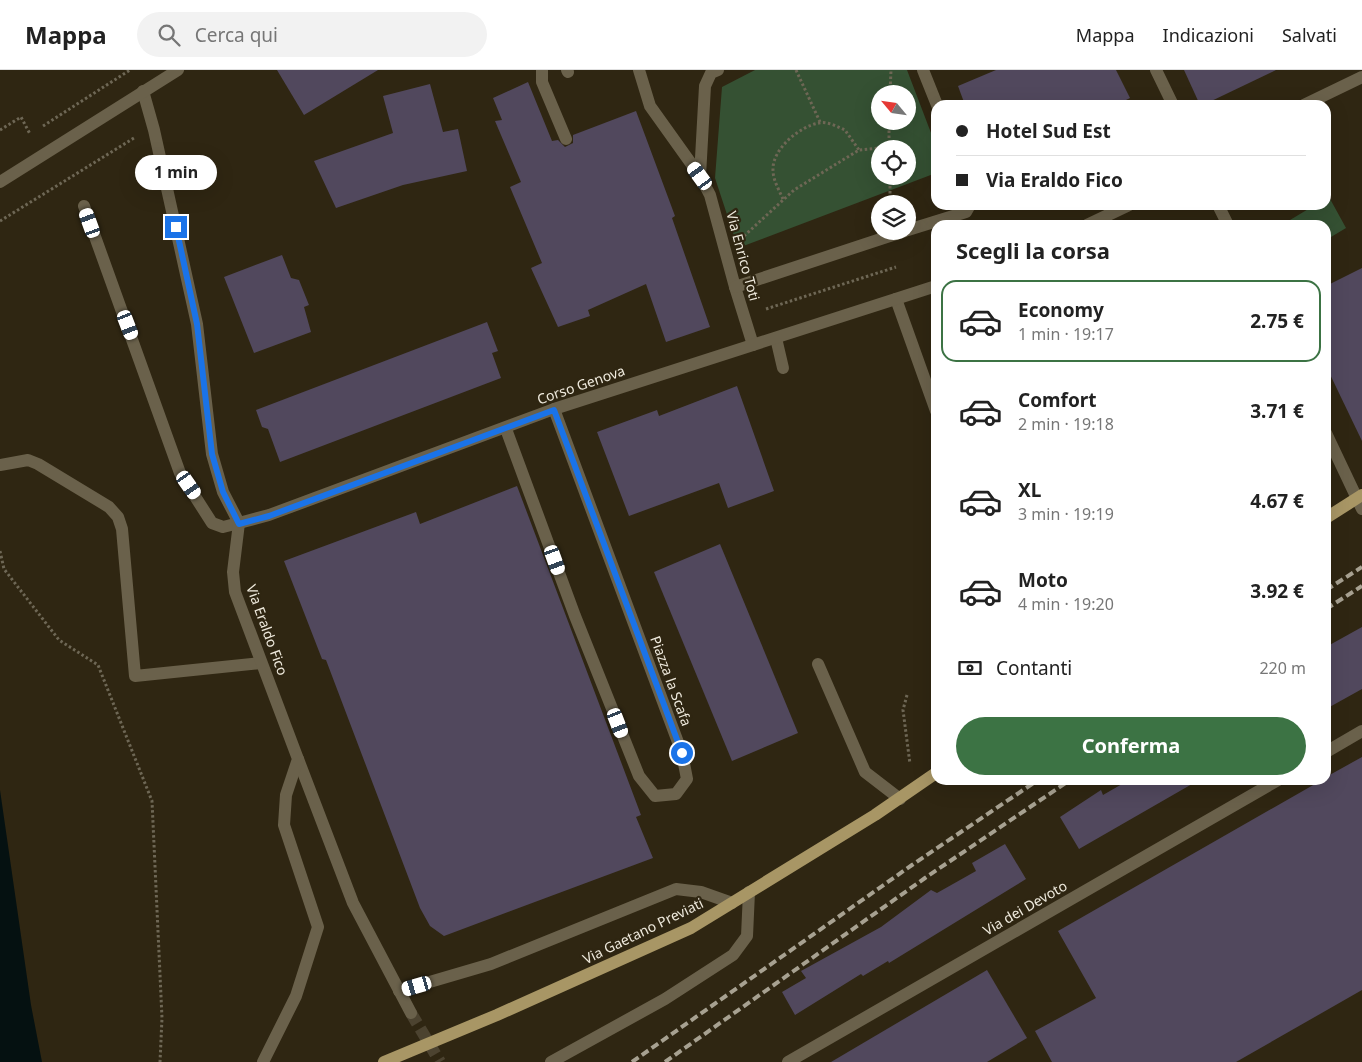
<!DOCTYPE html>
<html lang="it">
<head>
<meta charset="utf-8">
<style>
  :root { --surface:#fff; --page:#f2f2f2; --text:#222; --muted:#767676; --line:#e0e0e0; --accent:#3c7344 }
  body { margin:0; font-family:"Noto Sans",sans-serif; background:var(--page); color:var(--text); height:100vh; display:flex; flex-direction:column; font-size:19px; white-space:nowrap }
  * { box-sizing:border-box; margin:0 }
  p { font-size:16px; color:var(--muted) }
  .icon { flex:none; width:28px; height:28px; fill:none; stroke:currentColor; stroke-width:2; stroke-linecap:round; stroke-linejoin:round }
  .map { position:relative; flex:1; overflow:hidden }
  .details { position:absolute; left:931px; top:150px; width:400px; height:565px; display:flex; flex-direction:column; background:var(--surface); border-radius:15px; box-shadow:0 5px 20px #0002 }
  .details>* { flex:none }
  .guide { position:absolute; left:931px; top:30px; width:400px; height:110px; border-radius:15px; box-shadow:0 5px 20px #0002; display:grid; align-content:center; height:110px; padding:0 25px; background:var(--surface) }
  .needle { width:32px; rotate:299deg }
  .controls { position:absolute; left:871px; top:15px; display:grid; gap:10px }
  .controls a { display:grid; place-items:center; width:45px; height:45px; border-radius:50%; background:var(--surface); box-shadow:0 5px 20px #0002; font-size:25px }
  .end { position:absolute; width:22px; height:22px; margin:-11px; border:6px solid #1a73e8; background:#fff; box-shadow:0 0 0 2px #fff }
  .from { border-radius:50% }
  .bubble { position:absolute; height:35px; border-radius:18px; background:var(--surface); box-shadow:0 5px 20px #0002; font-size:16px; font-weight:700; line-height:35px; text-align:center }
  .car { position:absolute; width:15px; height:30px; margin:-15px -8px; border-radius:6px; box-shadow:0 0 4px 1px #0007; background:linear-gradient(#fff 24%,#345 0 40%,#fff 0 76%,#345 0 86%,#fff 0) }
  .guide b { display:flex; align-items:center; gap:18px; height:48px; font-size:19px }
  .guide b+b { border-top:1px solid var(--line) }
  .guide i { width:12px; height:12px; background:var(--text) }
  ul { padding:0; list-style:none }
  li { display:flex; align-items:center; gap:15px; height:82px; margin:0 10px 8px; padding:0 15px; border:2px solid transparent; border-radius:15px }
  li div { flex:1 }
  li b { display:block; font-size:19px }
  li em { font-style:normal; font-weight:700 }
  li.on { border-color:var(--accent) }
  li>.icon { width:45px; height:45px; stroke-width:1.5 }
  h2 { padding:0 25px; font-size:22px; line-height:60px }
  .pay { display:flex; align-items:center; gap:12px; height:55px; padding:0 25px; font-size:19px }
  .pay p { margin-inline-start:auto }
  .cta { display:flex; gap:10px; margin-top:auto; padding:10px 25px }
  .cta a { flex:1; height:58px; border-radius:30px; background:var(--accent); color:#fff; font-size:20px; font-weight:700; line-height:58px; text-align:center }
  header { display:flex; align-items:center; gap:30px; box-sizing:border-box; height:70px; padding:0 25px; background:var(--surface); border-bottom:1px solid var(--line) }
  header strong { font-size:24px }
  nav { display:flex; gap:28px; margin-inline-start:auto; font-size:18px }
  .search { width:350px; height:45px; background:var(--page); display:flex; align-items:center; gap:12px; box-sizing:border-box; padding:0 18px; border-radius:28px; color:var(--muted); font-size:19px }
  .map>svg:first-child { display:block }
</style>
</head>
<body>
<header>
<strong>Mappa</strong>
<div class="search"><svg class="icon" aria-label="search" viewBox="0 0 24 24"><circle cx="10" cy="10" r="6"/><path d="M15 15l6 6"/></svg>Cerca qui</div>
<nav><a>Mappa</a><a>Indicazioni</a><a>Salvati</a></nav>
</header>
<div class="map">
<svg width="1362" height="992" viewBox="0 0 1362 992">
  <rect width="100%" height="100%" fill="#2f2612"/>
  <g fill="#355133" fill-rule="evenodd">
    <path d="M 755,0 L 907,0 L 936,76 L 936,103 L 738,178 L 715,108 L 722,17 ZM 880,24 L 908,24 L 908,51 L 880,51 ZM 880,79 L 908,79 L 908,106 L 880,106 Z"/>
    <polygon points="1329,127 1346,158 1326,170 1326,155 1286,155 1285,153 1315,135 1326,135 1326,128"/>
  </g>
  <polygon fill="#051111" points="0,720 31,935 42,992 0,992"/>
  <g fill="#51485d">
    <polygon points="277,0 378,0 304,45"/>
    <polygon points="996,0 1116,0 1130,28 1116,35 965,35 958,16"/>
    <polygon points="1184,0 1276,0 1203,35 1200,35"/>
    <polygon points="528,12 552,71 558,70 565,77 573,73 573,65 636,41 675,146 672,148 710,257 666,272 646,214 588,240 590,246 558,257 531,198 542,193 510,117 521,112 495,51 502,50 493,28"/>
    <polygon points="430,14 443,62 458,59 467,101 403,115 336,138 314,91 393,63 383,26"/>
    <polygon points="282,185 291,208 299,210 309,235 304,237 311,262 254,283 224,207"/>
    <polygon points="1362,198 1362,371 1326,296 1326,216"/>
    <polygon points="487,252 498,281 492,283 501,308 280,392 268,359 262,357 256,340"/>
    <polygon points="737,316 774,421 728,438 719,413 629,446 597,362 657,340 659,346"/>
    <polygon points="517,416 641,745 636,747 653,788 444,866 430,856 420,838 326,590 322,589 284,491 416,442 420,454"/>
    <polygon points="720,474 798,663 732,691 654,502"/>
    <polygon points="1362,557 1362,619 1326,639 1326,577"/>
    <polygon points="1362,687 1362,920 1236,992 1052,992 1035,961 1096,928 1058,861 1322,710 1326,710 1326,707"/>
    <polygon points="1129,710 1199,710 1079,779 1060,747 1101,720 1103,725"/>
    <polygon points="1005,774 1026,809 889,893 888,891 863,906 861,904 795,945 782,922 806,908 801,901 881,857 931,820 937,823 976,801 972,793"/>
    <polygon points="987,900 1027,968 987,992 831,992"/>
  </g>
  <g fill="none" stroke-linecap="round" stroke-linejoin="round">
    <polyline stroke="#4c4330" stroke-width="12" stroke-dasharray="12 6" stroke-linecap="butt" points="411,943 440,992"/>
    <g stroke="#6e6755" stroke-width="3" stroke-dasharray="2.5 2.5" stroke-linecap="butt">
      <polyline points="796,0 820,52"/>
      <polyline points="890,24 891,0"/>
      <polyline points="43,56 130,0"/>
      <polyline points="0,60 21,47 30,64"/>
      <polyline points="889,78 889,51"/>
      <polyline points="890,106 890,129"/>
      <path d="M 783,129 C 779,120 773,110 773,100 C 772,79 800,56 819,53 C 828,51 838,57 845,60 L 859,80"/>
      <polyline points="0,151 134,68"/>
      <polyline points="744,166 794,120 859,80 888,77"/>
      <polyline points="766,239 896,197"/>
      <polyline points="0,481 4,499 59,570 98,595 152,731 162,948 160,992"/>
      <polyline points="907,625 903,640 910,694"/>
    </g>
    <g stroke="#6a614b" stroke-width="12">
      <polyline points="542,0 542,12 566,69"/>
      <polyline points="567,0 568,2"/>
      <polyline points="639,0 650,36 700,106 710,125 735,217 753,275"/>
      <polyline points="923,0 937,35"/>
      <polyline points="700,106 705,16 711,3 718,0"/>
      <polyline points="84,136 180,403 212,453 223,457 239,453"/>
      <polyline points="908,160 966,142 970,135"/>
      <polyline points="735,217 905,161"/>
      <polyline points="776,268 783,298"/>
      <polyline points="0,395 28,390 38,394 109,437 118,447 122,459 135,606 261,593"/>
      <polyline points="818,594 865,702 900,729"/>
      <polyline points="551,992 665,929 733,885 747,866 749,822"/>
    </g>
    <g stroke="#6a614b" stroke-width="12">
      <polyline points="1156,0 1173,35"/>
      <polyline points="1304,35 1362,7"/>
      <polyline points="1218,135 1228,155"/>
      <polyline points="1087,155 1129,135"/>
      <polyline points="896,229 936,341"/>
      <polyline points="506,359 575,546 639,706 655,726 676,724 687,709 682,683 554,339"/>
      <polyline points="1326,363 1362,439"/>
      <polyline points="239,453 269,445 554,339 936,216"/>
      <polyline points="1326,682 1362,661"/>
      <polyline points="298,689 353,833 411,943"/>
      <polyline points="399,921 491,894 676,819 701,822 732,833"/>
      <polyline points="788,992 1278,710"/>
    </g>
    <g stroke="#6a614b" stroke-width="12">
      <polyline points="143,21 154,60 197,254 212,384 223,422 239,453 233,502 235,522 298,689 286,725 284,755 318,857 296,926 263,992"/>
      <polyline points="0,112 178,0"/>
    </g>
    <g stroke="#a89665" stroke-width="12">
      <polyline points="1326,448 1362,425"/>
      <polyline points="384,992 497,945 691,858 875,745 936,703"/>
    </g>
    <g stroke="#a7a191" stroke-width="4" stroke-dasharray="8 4" stroke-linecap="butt">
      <polyline points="1326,520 1362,497"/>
      <polyline points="1326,539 1362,516"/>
      <polyline points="632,992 912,795 1038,710"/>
      <polyline points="665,992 925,808 1070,710"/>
    </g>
  </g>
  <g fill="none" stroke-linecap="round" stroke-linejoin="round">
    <polyline stroke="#1a73e8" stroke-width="6" points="176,157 197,254 212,384 223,422 239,454 269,446 554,340 682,683"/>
  </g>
  <g text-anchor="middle" stroke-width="4.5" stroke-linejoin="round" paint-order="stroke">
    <g font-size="14" fill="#efeadd" stroke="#2f2612">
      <text transform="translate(743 186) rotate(75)" y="5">Via Enrico Toti</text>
      <text transform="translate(581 315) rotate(-19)" y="5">Corso Genova</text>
      <text transform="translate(267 560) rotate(70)" y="5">Via Eraldo Fico</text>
      <text transform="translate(671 611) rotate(70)" y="5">Piazza la Scafa</text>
      <text transform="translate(1025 838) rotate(-30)" y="5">Via dei Devoto</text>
      <text transform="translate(643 861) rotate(-26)" y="5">Via Gaetano Previati</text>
    </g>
  </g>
</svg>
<div class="controls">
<a><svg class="needle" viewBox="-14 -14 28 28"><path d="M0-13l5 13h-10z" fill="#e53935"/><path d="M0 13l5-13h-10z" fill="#767676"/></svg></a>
<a><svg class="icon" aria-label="locate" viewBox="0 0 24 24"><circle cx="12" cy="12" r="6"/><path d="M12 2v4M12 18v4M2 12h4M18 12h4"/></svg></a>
<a><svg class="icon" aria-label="layers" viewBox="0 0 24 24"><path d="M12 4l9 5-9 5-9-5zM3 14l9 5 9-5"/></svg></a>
</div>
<i class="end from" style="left:682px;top:683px"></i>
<i class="end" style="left:176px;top:157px"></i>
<div class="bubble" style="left:135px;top:85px;width:82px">1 min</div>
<i class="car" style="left:700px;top:106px;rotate:324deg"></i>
<i class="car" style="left:90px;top:153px;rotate:340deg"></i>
<i class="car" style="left:128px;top:255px;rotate:159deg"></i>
<i class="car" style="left:189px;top:415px;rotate:145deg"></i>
<i class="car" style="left:555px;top:490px;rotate:160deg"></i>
<i class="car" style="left:618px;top:653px;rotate:159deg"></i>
<i class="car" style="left:417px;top:916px;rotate:254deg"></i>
<div class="guide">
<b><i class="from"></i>Hotel Sud Est</b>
<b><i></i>Via Eraldo Fico</b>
</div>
<section class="details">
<h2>Scegli la corsa</h2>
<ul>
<li class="on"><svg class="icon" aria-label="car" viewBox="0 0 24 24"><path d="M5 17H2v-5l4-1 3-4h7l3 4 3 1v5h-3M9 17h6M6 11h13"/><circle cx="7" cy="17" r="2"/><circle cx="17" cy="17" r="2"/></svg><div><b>Economy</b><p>1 min · 19:17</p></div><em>2.75 €</em></li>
<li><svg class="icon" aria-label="car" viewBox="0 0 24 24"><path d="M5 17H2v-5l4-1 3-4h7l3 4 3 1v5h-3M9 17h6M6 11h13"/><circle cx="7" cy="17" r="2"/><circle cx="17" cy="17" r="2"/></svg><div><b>Comfort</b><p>2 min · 19:18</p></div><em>3.71 €</em></li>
<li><svg class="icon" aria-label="car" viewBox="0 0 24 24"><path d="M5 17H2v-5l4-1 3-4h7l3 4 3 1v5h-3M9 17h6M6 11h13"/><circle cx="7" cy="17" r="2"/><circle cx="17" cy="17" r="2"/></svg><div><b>XL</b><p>3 min · 19:19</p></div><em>4.67 €</em></li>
<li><svg class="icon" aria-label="car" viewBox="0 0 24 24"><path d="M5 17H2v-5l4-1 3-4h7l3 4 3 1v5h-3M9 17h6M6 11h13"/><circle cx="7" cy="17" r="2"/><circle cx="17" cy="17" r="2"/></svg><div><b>Moto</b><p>4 min · 19:20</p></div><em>3.92 €</em></li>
</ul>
<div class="pay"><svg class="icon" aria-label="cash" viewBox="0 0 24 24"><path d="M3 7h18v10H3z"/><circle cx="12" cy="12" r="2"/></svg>Contanti<p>220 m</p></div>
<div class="cta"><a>Conferma</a></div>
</section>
</div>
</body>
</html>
